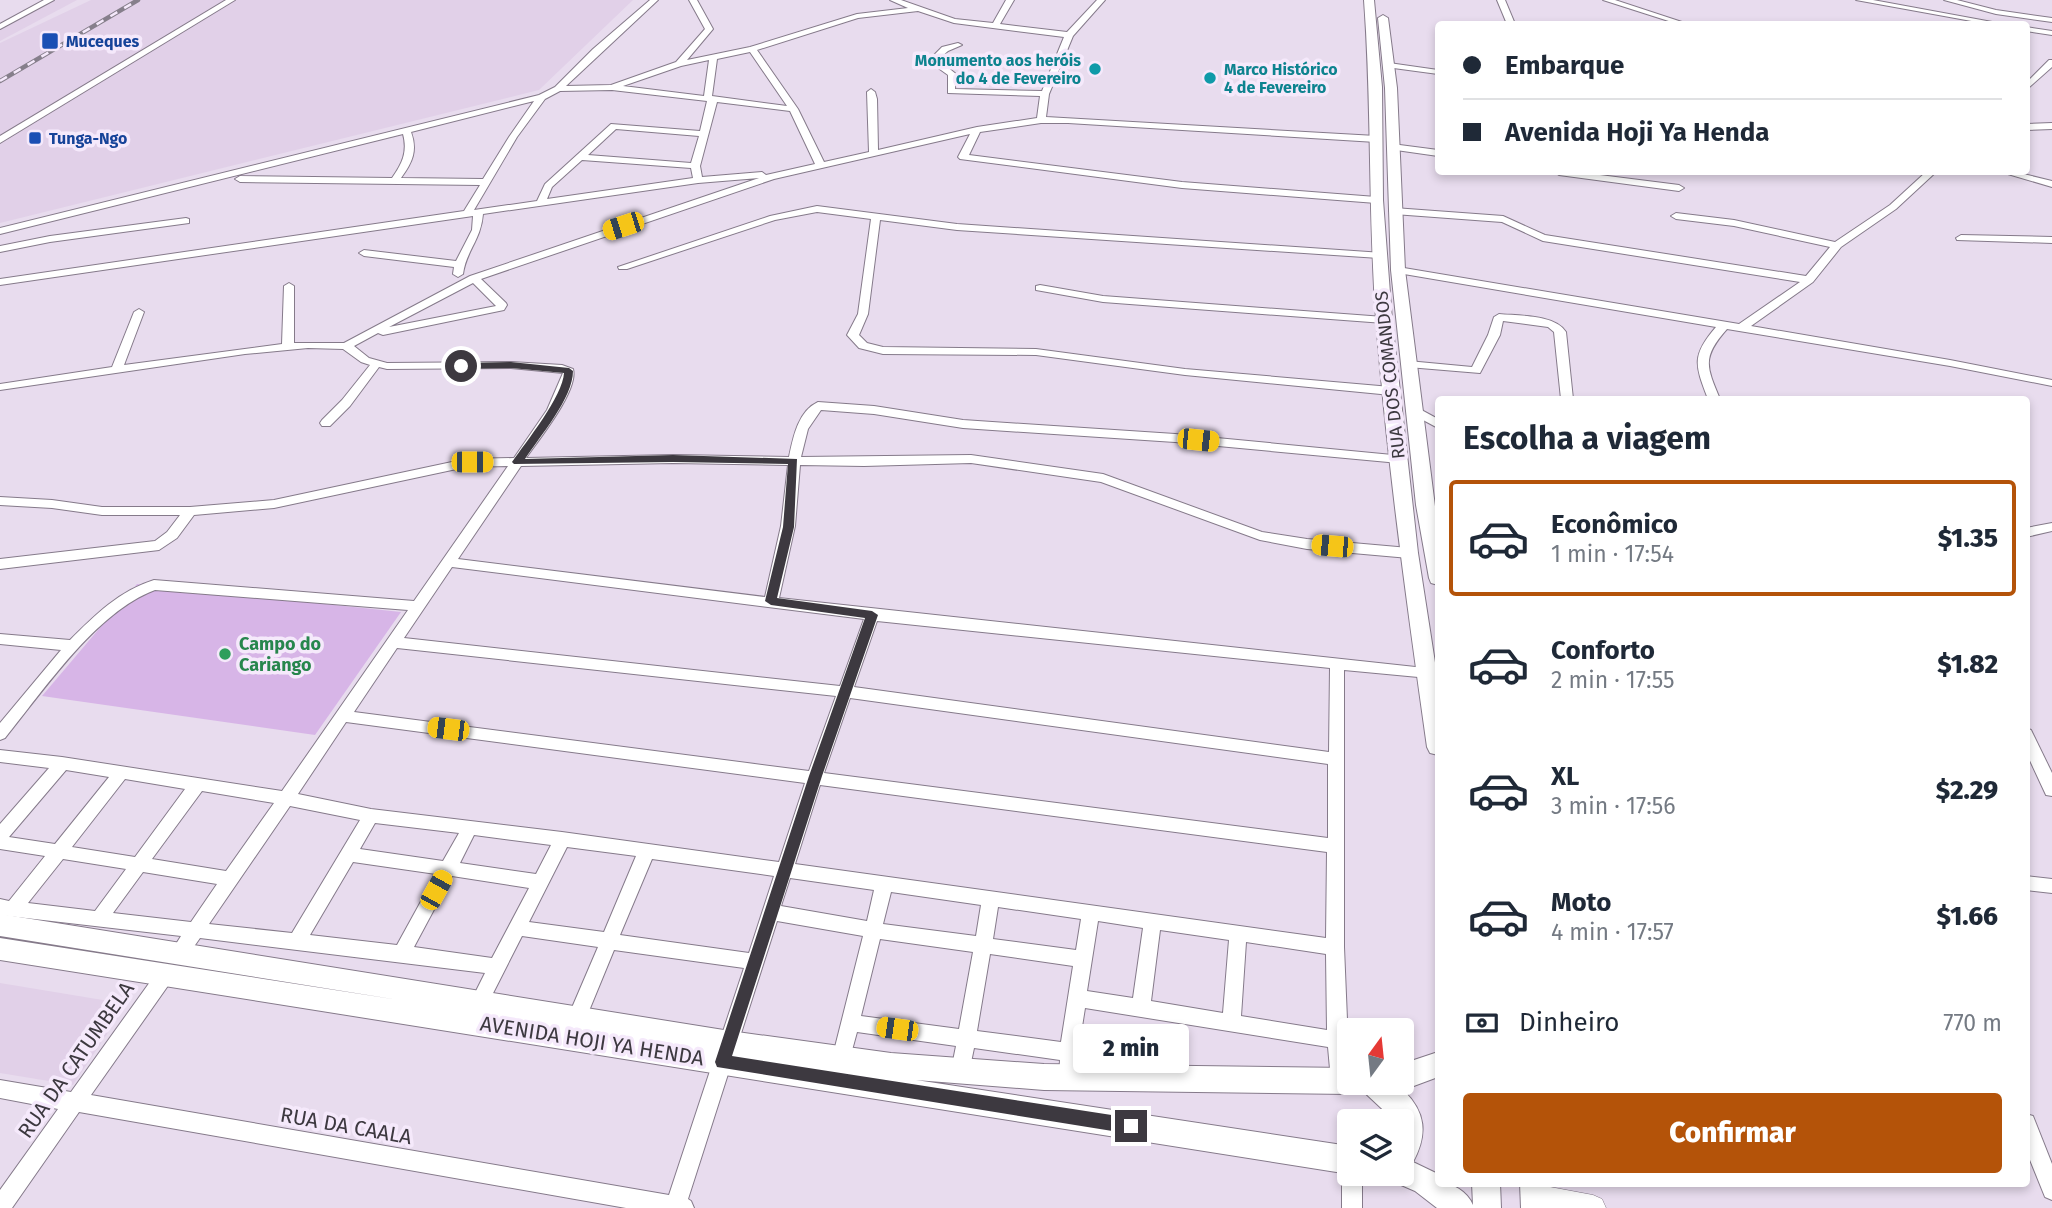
<!DOCTYPE html>
<html lang="pt">
<head>
<meta charset="utf-8">
<style>
  :root { --surface:#fff; --page:#f2f2f3; --text:#1f2937; --muted:#747a83; --line:#e0e1e3; --accent:#b45309 }
  body { margin:0; font-family:"Fira Sans",sans-serif; background:var(--page); color:var(--text); height:100vh; display:flex; flex-direction:column; font-size:26px; white-space:nowrap }
  * { box-sizing:border-box; margin:0 }
  p { font-size:23px; color:var(--muted) }
  .icon { flex:none; width:38px; height:38px; fill:none; stroke:currentColor; stroke-width:2; stroke-linecap:round; stroke-linejoin:round }
  .map { position:relative; flex:1; overflow:hidden }
  .drawer { position:absolute; left:1435px; top:396px; width:595px; height:791px; display:flex; flex-direction:column; background:var(--surface); border-radius:7px; box-shadow:0 4px 10px #0003 }
  .drawer>* { flex:none }
  .hud { position:absolute; left:1435px; top:21px; width:595px; height:154px; border-radius:7px; box-shadow:0 4px 10px #0003; display:grid; align-content:center; height:154px; padding:0 28px; background:var(--surface) }
  .needle { width:46px; rotate:15deg }
  .controls { position:absolute; left:1337px; top:1018px; display:grid; gap:14px }
  .controls a { display:grid; place-items:center; width:77px; height:77px; border-radius:7px; background:var(--surface); box-shadow:0 4px 10px #0003; font-size:35px }
  .end { position:absolute; width:32px; height:32px; margin:-16px; border:9px solid #3d3940; background:#fff; box-shadow:0 0 0 4px #fff }
  .from { border-radius:50% }
  .bubble { position:absolute; height:49px; border-radius:7px; background:var(--surface); box-shadow:0 4px 10px #0003; font-size:23px; font-weight:800; line-height:49px; text-align:center }
  .car { position:absolute; width:21px; height:42px; margin:-21px -10px; border-radius:9px; box-shadow:0 0 5px 2px #0007; background:linear-gradient(#f5c518 24%,#345 0 40%,#f5c518 0 76%,#345 0 86%,#f5c518 0) }
  .hud b { display:flex; align-items:center; gap:24px; height:66px; font-size:26px }
  .hud b+b { border-top:2px solid var(--line) }
  .hud i { width:18px; height:18px; background:var(--text) }
  ul { padding:0; list-style:none }
  li { display:flex; align-items:center; gap:21px; height:116px; margin:0 14px 10px; padding:0 14px; border:4px solid transparent; border-radius:7px }
  li div { flex:1 }
  li b { display:block; font-size:26px }
  li em { font-style:normal; font-weight:800 }
  li.current { border-color:var(--accent) }
  li>.icon { width:63px; height:63px; stroke-width:1.5 }
  h2 { padding:0 28px; font-size:32px; line-height:84px }
  .pay { display:flex; align-items:center; gap:18px; height:77px; padding:0 28px; font-size:26px }
  .pay p { margin-inline-start:auto }
  .button { display:flex; gap:14px; margin-top:auto; padding:14px 28px }
  .button a { flex:1; height:80px; border-radius:7px; background:var(--accent); color:#fff; font-size:28px; font-weight:800; line-height:80px; text-align:center }
  .map>svg:first-child { display:block }
</style>
</head>
<body>
<div class="map">
<svg width="2052" height="1208" viewBox="0 0 2052 1208">
  <rect width="100%" height="100%" fill="#e8dcee"/>
  <g fill="#e1d0e8">
    <polygon points="55,0 77,0 0,41 0,30"/>
    <polygon points="91,0 633,0 539,90 0,223 0,43"/>
    <polygon points="0,983 127,1004 73,1085 0,1073"/>
  </g>
  <polygon fill="#d7b5e7" points="137,584 401,612 315,735 42,696"/>
  <g fill="none" stroke-linecap="round" stroke-linejoin="round">
    <g stroke="#857a8a" stroke-width="2">
      <g id="minor">
        <polygon points="44,0 54,0 0,29 0,24"/>
        <polygon points="226,0 235,0 0,143 0,136"/>
        <path d="M 650,0 L 658,0 L 566,86 L 611,85 L 676,62 L 705,29 L 689,0 L 697,0 L 713,29 L 687,60 L 750,47 L 857,14 L 908,8 L 890,0 L 901,0 L 955,19 L 993,23 L 1006,0 L 1014,0 L 1000,24 L 1067,32 L 1097,0 L 1105,0 L 1073,36 L 1049,94 L 1046,117 L 1376,136 L 1380,139 L 1376,142 L 1068,123 L 1041,123 L 980,132 L 969,155 L 1182,182 L 1376,197 L 1381,200 L 1376,203 L 1182,188 L 960,159 L 958,157 L 970,134 L 774,179 L 481,279 L 506,303 L 507,305 L 504,310 L 383,335 L 378,333 L 354,346 L 369,358 L 387,363 L 511,362 L 562,365 L 573,369 C 579,390 539,439 526,458 L 673,455 L 789,457 C 793,438 798,411 818,402 L 874,406 L 963,420 L 1175,434 L 1403,456 L 1405,459 L 1399,463 L 1175,442 L 963,428 L 874,414 L 821,410 L 808,429 L 801,457 L 971,455 L 1103,474 L 1262,532 L 1307,539 L 1409,548 L 1416,553 L 1409,558 L 1307,549 L 1260,540 L 1101,482 L 971,463 L 864,466 L 800,465 L 795,526 L 779,598 L 1434,669 L 1436,673 L 1434,677 L 1429,678 L 1344,670 L 1344,947 L 1349,1068 L 1348,1087 L 1341,1089 L 1334,1087 L 1331,1080 L 1328,1047 L 1085,1008 L 1078,1052 L 1079,1077 L 1076,1084 L 1069,1086 L 1062,1084 L 1059,1077 L 1060,1060 L 974,1048 L 968,1077 L 961,1080 L 954,1077 L 951,1071 L 956,1046 L 857,1032 L 848,1065 L 841,1068 L 834,1065 L 832,1059 L 863,936 L 777,921 L 688,1199 L 691,1201 L 694,1208 L 626,1208 L 79,1112 L 12,1208 L 0,1208 L 0,1190 L 58,1109 L 0,1098 L 0,1080 L 71,1092 L 160,968 L 166,966 L 172,968 L 175,974 L 172,980 L 91,1095 L 669,1195 L 744,968 L 614,950 L 584,1023 L 577,1026 L 570,1023 L 568,1017 L 598,947 L 522,936 L 486,1007 L 480,1009 L 474,1007 L 471,1001 L 485,973 L 200,938 L 186,958 L 180,960 L 174,958 L 171,952 L 181,936 L 0,915 L 0,899 L 9,901 L 45,856 L 0,849 L 0,824 L 49,768 L 0,762 L 0,750 L 62,757 L 282,791 L 408,610 L 155,590 C 96,612 44,690 5,738 L 0,740 L 0,723 L 61,650 L 0,644 L 0,634 L 70,640 C 95,615 119,591 154,580 L 414,601 L 508,466 L 466,467 L 274,508 L 194,515 L 177,538 L 159,550 L 0,569 L 0,559 L 155,541 L 167,532 L 180,515 L 102,515 L 52,508 L 0,505 L 0,497 L 52,500 L 102,507 L 190,507 L 274,500 L 466,459 L 514,458 L 547,410 L 563,373 L 511,368 L 387,369 L 379,367 L 350,406 L 330,426 L 322,426 L 320,423 L 322,420 L 342,400 L 370,365 L 361,362 L 343,349 L 308,348 L 245,354 L 0,390 L 0,384 L 112,367 L 134,312 L 139,309 L 144,312 L 124,365 L 282,344 L 284,286 L 289,283 L 294,286 L 294,343 L 344,343 L 470,276 L 759,178 L 698,183 L 483,214 C 481,240 466,251 463,274 L 458,277 L 453,274 L 454,267 L 364,256 L 359,253 L 364,250 L 456,261 L 472,230 L 473,216 L 0,285 L 0,279 L 464,211 L 480,185 L 240,182 L 235,179 L 240,176 L 392,178 C 402,164 408,152 403,134 L 0,234 L 0,228 L 539,95 L 555,87 L 593,49 ZM 918,11 L 954,23 L 1064,37 L 1042,91 L 955,89 L 956,74 L 941,62 L 941,57 L 948,51 L 962,45 L 958,43 L 942,47 L 933,56 L 934,65 L 948,75 L 948,93 L 1040,96 L 1037,118 L 977,127 L 878,150 L 877,99 L 875,92 L 871,89 L 867,92 L 869,152 L 824,162 L 798,109 L 757,50 L 858,18 ZM 750,52 L 787,106 L 712,96 L 717,59 ZM 709,60 L 704,96 L 623,86 L 681,66 ZM 612,90 L 707,101 L 700,131 L 611,124 L 545,184 L 537,201 L 474,210 L 517,137 L 545,99 L 560,91 ZM 534,101 L 509,137 L 483,179 L 401,178 C 412,163 418,151 411,132 ZM 717,102 L 790,111 L 815,164 L 766,175 L 762,172 L 702,177 L 700,166 ZM 616,129 L 699,136 L 691,163 L 588,155 ZM 582,160 L 691,168 L 693,178 L 547,199 L 552,187 ZM 473,283 L 496,306 L 389,327 ZM 673,463 L 788,465 L 781,526 L 765,597 L 458,559 L 521,466 ZM 452,567 L 864,619 L 840,686 L 404,638 ZM 877,621 L 1330,668 L 1329,752 L 854,687 ZM 397,648 L 836,696 L 809,771 L 354,712 ZM 850,698 L 1328,764 L 1328,838 L 824,773 ZM 346,722 L 805,783 L 779,862 L 562,832 L 371,809 L 298,794 ZM 66,770 L 109,777 L 55,844 L 9,837 ZM 125,779 L 185,789 L 135,857 L 72,847 ZM 820,785 L 1327,852 L 1326,938 L 795,864 ZM 202,791 L 274,803 L 226,871 L 152,859 ZM 290,806 L 360,820 L 292,933 L 209,924 ZM 375,823 L 459,833 L 443,861 L 360,849 ZM 474,835 L 551,845 L 536,874 L 460,863 ZM 567,847 L 636,856 L 604,932 L 529,922 ZM 63,859 L 126,869 L 95,911 L 28,903 ZM 652,859 L 774,876 L 749,953 L 620,935 ZM 353,862 L 436,874 L 397,945 L 310,935 ZM 143,872 L 217,884 L 191,922 L 113,913 ZM 452,876 L 529,888 L 492,958 L 414,947 ZM 790,878 L 874,890 L 867,921 L 781,906 ZM 891,892 L 981,905 L 976,936 L 883,924 ZM 998,907 L 1081,919 L 1076,950 L 993,939 ZM 1098,921 L 1143,928 L 1133,998 L 1087,991 ZM 1160,930 L 1229,940 L 1223,1013 L 1151,1001 ZM 880,939 L 973,952 L 959,1029 L 861,1016 ZM 1246,942 L 1326,954 L 1327,1030 L 1241,1016 ZM 990,954 L 1073,966 L 1061,1042 L 977,1031 Z"/>
        <polygon points="1497,0 1505,0 1515,24 1507,24"/>
        <polygon points="1603,0 1615,0 1688,24 1678,24"/>
        <polygon points="1856,0 1873,0 2003,24 1988,24"/>
        <polygon points="1944,0 1957,0 1996,10 2052,18 2052,22 1996,14"/>
        <polygon points="2026,27 2052,31 2052,35 2026,31"/>
        <polygon points="2049,60 2052,60 2052,67 2026,90 2026,83"/>
        <polygon points="1389,63 1438,70 1438,74 1386,67 1386,63"/>
        <polygon points="2052,123 2052,129 2026,130 2026,124"/>
        <polygon points="1392,144 1438,150 1438,156 1389,149 1389,145"/>
        <polygon points="1554,172 1576,172 1679,185 1684,188 1679,191 1559,175"/>
        <path d="M 1926,172 L 1936,172 L 1896,209 L 1841,247 L 1813,282 L 1751,326 L 1950,360 L 2052,380 L 2052,386 L 1950,366 L 1727,329 C 1702,357 1706,366 1720,399 L 1708,399 C 1695,365 1691,356 1716,327 L 1398,273 L 1393,270 L 1398,267 L 1739,324 L 1800,282 L 1543,241 L 1502,222 L 1394,214 L 1389,211 L 1394,208 L 1503,216 L 1545,235 L 1806,276 L 1830,247 L 1734,226 L 1676,219 L 1671,216 L 1676,213 L 1734,220 L 1835,242 L 1890,205 Z"/>
        <polygon points="2001,172 2015,172 2052,181 2052,187"/>
        <polygon points="817,206 957,224 1383,253 1383,257 1379,258 957,230 880,220 868,314 859,335 867,343 883,347 1036,349 1185,369 1391,387 1397,391 1391,395 1185,375 1036,355 883,354 859,348 847,335 858,314 871,219 817,212 775,220 627,269 619,269 618,267 770,216"/>
        <polygon points="186,218 189,219 189,223 50,242 0,252 0,246 50,236"/>
        <polygon points="1961,235 2052,237 2052,243 1957,240 1956,238"/>
        <polygon points="1040,285 1103,296 1384,317 1389,320 1384,323 1103,302 1036,290 1036,286"/>
        <path d="M 1499,314 C 1518,316 1555,314 1566,332 L 1573,399 L 1561,399 L 1554,332 L 1548,327 L 1503,321 L 1500,335 L 1480,373 L 1408,367 L 1402,364 L 1408,361 L 1472,367 L 1488,335 L 1494,317 Z"/>
        <polygon points="1414,406 1438,419 1438,428 1410,413 1410,407"/>
        <polygon points="2052,523 2052,531 2026,537 2026,528"/>
        <polygon points="2026,728 2031,730 2052,773 2052,796 2046,795 2026,752"/>
        <polygon points="2026,876 2052,879 2052,893 2026,890"/>
        <polygon points="2026,1114 2033,1116 2052,1164 2052,1200 2045,1197 2026,1150"/>
        <polygon points="1349,1165 1349,1174 1362,1174 1362,1208 1342,1208 1342,1174 1345,1167"/>
      </g>
    </g>
    <g stroke="#857a8a" stroke-width="1">
      <polygon id="tertiary" points="1534,1184 1593,1195 1602,1199 1606,1208 1530,1208 1525,1206 1521,1197 1525,1188"/>
    </g>
    <g stroke="#857a8a" stroke-width="2">
      <g id="secondary">
        <path d="M 1364,0 L 1374,0 L 1382,87 L 1383,200 L 1392,320 L 1418,553 L 1438,682 L 1438,755 L 1430,753 L 1427,747 C 1407,605 1387,462 1376,319 C 1368,213 1372,106 1364,0 Z"/>
        <polygon points="1383,15 1388,18 1397,88 1405,270 1438,530 1438,585 1431,583 1429,578 1416,505 1391,270 1385,88 1378,18"/>
        <path d="M 0,914 L 730,1031 L 891,1053 L 1044,1064 L 1349,1068 L 1349,1083 L 1402,1083 L 1402,1064 L 1438,1052 L 1438,1077 L 1403,1090 C 1426,1112 1428,1134 1413,1162 L 1438,1174 L 1438,1183 C 1453,1183 1467,1191 1473,1205 L 1472,1183 L 1500,1183 L 1501,1208 L 1437,1208 L 1415,1191 L 1392,1181 L 1390,1174 L 1402,1174 L 1402,1122 L 1396,1122 L 1364,1092 L 1361,1085 L 1358,1090 L 1349,1094 L 1044,1090 L 916,1080 L 1349,1146 L 1349,1174 L 0,960 L 0,938 L 399,1000 L 0,936 Z"/>
        <polygon points="1520,1183 1548,1183 1549,1208 1521,1208"/>
      </g>
    </g>
    <use href="#minor" fill="#fff" fill-rule="evenodd"/>
    <use href="#tertiary" fill="#fff" fill-rule="evenodd"/>
    <use href="#secondary" fill="#fff" fill-rule="evenodd"/>
    <g stroke="#867f8b" stroke-width="4.5">
      <polyline id="rail" points="0,81 138,0"/>
    </g>
    <use href="#rail" stroke="#f5e9fb" stroke-width="2.5" stroke-dasharray="8" stroke-linecap="butt"/>
  </g>
  <path fill="#3d3940" d="M 511,362 L 569,368 L 573,371 C 573,398 540,436 525,459 L 673,455 L 797,459 L 794,527 L 777,598 L 872,611 L 878,615 L 822,776 L 732,1056 L 1131,1118 L 1137,1120 L 1139,1126 L 1137,1131 L 1131,1134 L 717,1067 L 715,1062 L 809,776 L 865,618 L 771,605 L 765,601 L 783,527 L 788,464 L 673,462 L 514,464 L 512,462 C 526,442 563,396 564,373 L 511,368 L 461,369 L 456,366 L 461,363 Z"/>
  <g fill="#1a4fb4" stroke="#f5e9fb" stroke-width="2.5">
    <rect x="41" y="32" width="18" height="18" rx="3.5"/>
    <rect x="28" y="131" width="14" height="14" rx="3.5"/>
  </g>
  <g fill="#0f9aa8" stroke="#f5e9fb" stroke-width="2.5">
    <circle cx="1095" cy="69" r="7"/>
    <circle cx="1210" cy="78" r="7"/>
  </g>
  <circle fill="#2e9e5b" stroke="#f5e9fb" stroke-width="2.5" cx="225" cy="654" r="7"/>
  <g text-anchor="middle" stroke-width="7" stroke-linejoin="round" paint-order="stroke">
    <g font-size="16" font-weight="bold" fill="#164399" stroke="#f5e9fb" text-anchor="start">
      <text x="66" y="47">Muceques</text>
      <text x="49" y="144">Tunga-Ngo</text>
    </g>
    <g font-size="16" font-weight="bold" fill="#0d838f" stroke="#f5e9fb" text-anchor="end">
      <text x="1081" y="66">Monumento aos heróis<tspan x="1081" dy="18">do 4 de Fevereiro</tspan></text>
      <text x="1224" y="75" text-anchor="start">Marco Histórico<tspan x="1224" dy="18">4 de Fevereiro</tspan></text>
    </g>
    <g font-size="18" fill="#3d3940" stroke="#f5e9fb">
      <text transform="translate(1390 375) rotate(-96)" y="6">RUA DOS COMANDOS</text>
    </g>
    <g font-size="18" font-weight="bold" fill="#27864d" stroke="#f5e9fb" text-anchor="start">
      <text x="239" y="650">Campo do<tspan x="239" dy="21">Cariango</tspan></text>
    </g>
    <g font-size="21" fill="#3d3940" stroke="#f5e9fb">
      <text transform="translate(592 1041) rotate(9)" y="7">AVENIDA HOJI YA HENDA</text>
      <text transform="translate(76 1060) rotate(-55)" y="7">RUA DA CATUMBELA</text>
      <text transform="translate(346 1126) rotate(10)" y="7">RUA DA CAALA</text>
    </g>
  </g>
</svg>
<div class="controls">
<a><svg class="needle" viewBox="-14 -14 28 28"><path d="M0-13l5 13h-10z" fill="#e53935"/><path d="M0 13l5-13h-10z" fill="#747a83"/></svg></a>
<a><svg class="icon" aria-label="layers" viewBox="0 0 24 24"><path d="M12 4l9 5-9 5-9-5zM3 14l9 5 9-5"/></svg></a>
</div>
<i class="end from" style="left:461px;top:366px"></i>
<i class="end" style="left:1131px;top:1126px"></i>
<div class="bubble" style="left:1073px;top:1024px;width:116px">2 min</div>
<i class="car" style="left:623px;top:226px;rotate:252deg"></i>
<i class="car" style="left:1198px;top:440px;rotate:96deg"></i>
<i class="car" style="left:472px;top:462px;rotate:90deg"></i>
<i class="car" style="left:1332px;top:546px;rotate:275deg"></i>
<i class="car" style="left:448px;top:729px;rotate:277deg"></i>
<i class="car" style="left:436px;top:890px;rotate:29deg"></i>
<i class="car" style="left:897px;top:1029px;rotate:278deg"></i>
<div class="hud">
<b><i class="from"></i>Embarque</b>
<b><i></i>Avenida Hoji Ya Henda</b>
</div>
<section class="drawer">
<h2>Escolha a viagem</h2>
<ul>
<li class="current"><svg class="icon" aria-label="car" viewBox="0 0 24 24"><path d="M5 17H2v-5l4-1 3-4h7l3 4 3 1v5h-3M9 17h6M6 11h13"/><circle cx="7" cy="17" r="2"/><circle cx="17" cy="17" r="2"/></svg><div><b>Econômico</b><p>1 min · 17:54</p></div><em>$1.35</em></li>
<li><svg class="icon" aria-label="car" viewBox="0 0 24 24"><path d="M5 17H2v-5l4-1 3-4h7l3 4 3 1v5h-3M9 17h6M6 11h13"/><circle cx="7" cy="17" r="2"/><circle cx="17" cy="17" r="2"/></svg><div><b>Conforto</b><p>2 min · 17:55</p></div><em>$1.82</em></li>
<li><svg class="icon" aria-label="car" viewBox="0 0 24 24"><path d="M5 17H2v-5l4-1 3-4h7l3 4 3 1v5h-3M9 17h6M6 11h13"/><circle cx="7" cy="17" r="2"/><circle cx="17" cy="17" r="2"/></svg><div><b>XL</b><p>3 min · 17:56</p></div><em>$2.29</em></li>
<li><svg class="icon" aria-label="car" viewBox="0 0 24 24"><path d="M5 17H2v-5l4-1 3-4h7l3 4 3 1v5h-3M9 17h6M6 11h13"/><circle cx="7" cy="17" r="2"/><circle cx="17" cy="17" r="2"/></svg><div><b>Moto</b><p>4 min · 17:57</p></div><em>$1.66</em></li>
</ul>
<div class="pay"><svg class="icon" aria-label="cash" viewBox="0 0 24 24"><path d="M3 7h18v10H3z"/><circle cx="12" cy="12" r="2"/></svg>Dinheiro<p>770 m</p></div>
<div class="button"><a>Confirmar</a></div>
</section>
</div>
</body>
</html>
